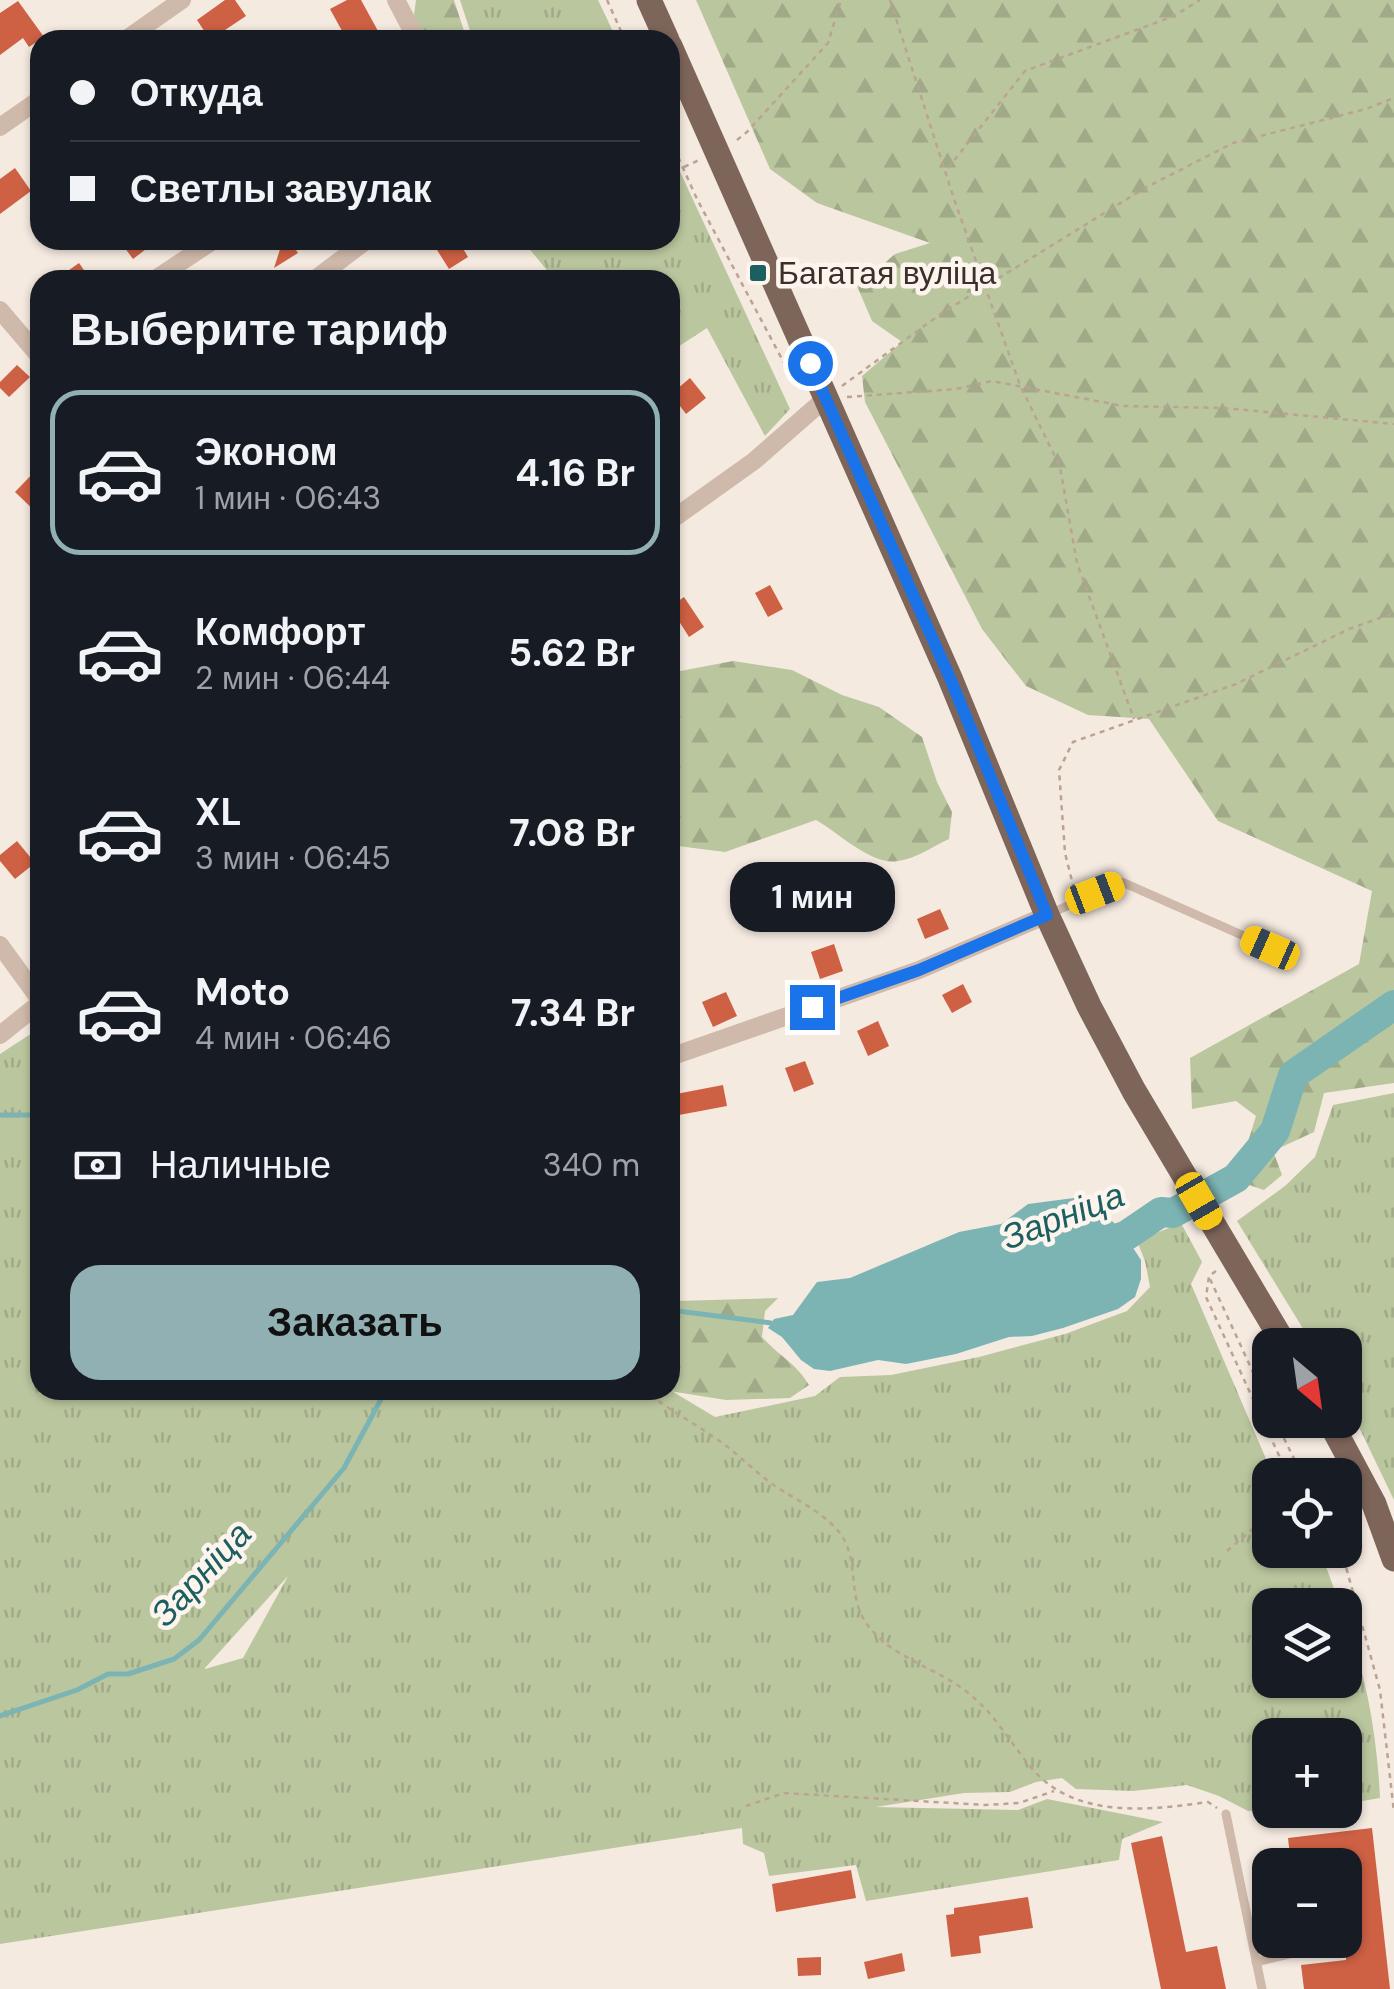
<!DOCTYPE html>
<html lang="ru">
<head>
<meta charset="utf-8">
<style>
  :root { --surface:#171b24; --page:#242831; --text:#f1f3f6; --muted:#9ea1a6; --line:#363941; --accent:#91b0b3 }
  body { margin:0; font-family:"DM Sans",sans-serif; background:var(--page); color:var(--text); height:100vh; display:flex; flex-direction:column; font-size:38px; white-space:nowrap }
  * { box-sizing:border-box; margin:0 }
  p { font-size:32px; color:var(--muted) }
  .icon { flex:none; width:55px; height:55px; fill:none; stroke:currentColor; stroke-width:2; stroke-linecap:round; stroke-linejoin:round }
  .map { position:relative; flex:1; overflow:hidden }
  .details { position:absolute; left:30px; top:270px; width:650px; height:1130px; display:flex; flex-direction:column; background:var(--surface); border-radius:30px; box-shadow:0 2px 8px #0004 }
  .details>* { flex:none }
  .guide { position:absolute; left:30px; top:30px; width:650px; height:220px; border-radius:30px; box-shadow:0 2px 8px #0004; display:grid; align-content:center; height:220px; padding:0 40px; background:var(--surface) }
  .needle { width:65px; rotate:151deg }
  .buttons { position:absolute; left:1252px; top:1328px; display:grid; gap:20px }
  .buttons a { display:grid; place-items:center; width:110px; height:110px; border-radius:20px; background:var(--surface); box-shadow:0 2px 8px #0004; font-size:50px }
  .end { position:absolute; width:45px; height:45px; margin:-22px; border:12px solid #1a73e8; background:#fff; box-shadow:0 0 0 5px #fff }
  .from { border-radius:50% }
  .bubble { position:absolute; height:70px; border-radius:30px; background:var(--surface); box-shadow:0 2px 8px #0004; font-size:32px; font-weight:700; line-height:70px; text-align:center }
  .car { position:absolute; width:30px; height:60px; margin:-30px -15px; border-radius:12px; box-shadow:0 0 8px 2px #0007; background:linear-gradient(#f5c518 24%,#345 0 40%,#f5c518 0 76%,#345 0 86%,#f5c518 0) }
  .guide b { display:flex; align-items:center; gap:35px; height:95px; font-size:38px }
  .guide b+b { border-top:2px solid var(--line) }
  .guide i { width:25px; height:25px; background:var(--text) }
  ul { padding:0; list-style:none }
  li { display:flex; align-items:center; gap:30px; height:165px; margin:0 20px 15px; padding:0 20px; border:5px solid transparent; border-radius:30px }
  li div { flex:1 }
  li b { display:block; font-size:38px }
  li em { font-style:normal; font-weight:700 }
  li.on { border-color:var(--accent) }
  li>.icon { width:90px; height:90px; stroke-width:1.5 }
  h2 { padding:0 40px; font-size:45px; line-height:120px }
  .pay { display:flex; align-items:center; gap:25px; height:110px; padding:0 40px; font-size:38px }
  .pay p { margin-inline-start:auto }
  .button { display:flex; gap:20px; margin-top:auto; padding:20px 40px }
  .button a { flex:1; height:115px; border-radius:30px; background:var(--accent); color:#111; font-size:40px; font-weight:700; line-height:115px; text-align:center }
  .map>svg:first-child { display:block }
</style>
</head>
<body>
<div class="map">
<svg width="1394" height="1989" viewBox="0 0 1394 1989">
  <defs>
    <pattern id="grass-tufts" width="24" height="20" patternUnits="userSpaceOnUse" patternTransform="scale(2.5)"><rect width="24" height="20" fill="#bac69e"/><path d="M3 7l-1-3M5 7V3M7 7l1-3M15 17l-1-3M17 17v-4M19 17l1-3" fill="none" stroke="#a1aa88"/></pattern>
    <pattern id="forest-firs" width="22" height="20" patternUnits="userSpaceOnUse" patternTransform="scale(2.5)"><rect width="22" height="20" fill="#bac69e"/><path d="M5 1l3.5 6h-7zM16 11l3.5 6h-7z" fill="#a1aa88"/></pattern>
  </defs>
  <rect width="100%" height="100%" fill="#f5eae0"/>
  <g fill="url(#grass-tufts)" fill-rule="evenodd">
    <polygon points="460,0 598,0 617,40 473,40"/>
    <polygon points="670,150 790,409 765,436 707,328 670,352 670,280 555,280 522,240 670,240"/>
    <path d="M 29,1035 L 40,1038 L 40,1390 L 670,1390 L 715,1417 L 815,1396 L 840,1377 L 891,1375 L 979,1357 L 1065,1334 L 1127,1311 L 1150,1287 L 1145,1261 L 1137,1241 L 1181,1223 L 1202,1262 L 1191,1284 L 1273,1475 L 1270,1475 L 1270,1550 L 1320,1550 L 1340,1605 L 1270,1605 L 1270,1680 L 1345,1680 L 1345,1619 C 1367,1677 1377,1736 1380,1798 L 1345,1804 L 1345,1735 L 1270,1735 L 1270,1810 L 1248,1811 L 1219,1796 L 1187,1785 L 1133,1791 L 1076,1789 L 1062,1778 L 1036,1782 L 1010,1792 L 964,1793 L 876,1807 L 1018,1810 L 1047,1799 L 1163,1822 L 1122,1839 L 1119,1860 L 866,1901 L 856,1865 L 769,1876 L 764,1853 L 743,1844 L 742,1828 L 0,1944 L 0,1054 ZM 288,1576 L 243,1658 L 205,1669 L 205,1668 Z"/>
    <polygon points="1394,1093 1394,1500 1345,1398 1345,1345 1313,1345 1237,1221 1285,1186 1315,1157 1333,1105"/>
  </g>
  <g fill="url(#forest-firs)">
    <polygon points="416,0 454,0 467,40 426,40 414,15"/>
    <polygon points="696,0 1394,0 1394,1083 1324,1093 1314,1132 1273,1151 1282,1175 1264,1190 1246,1184 1242,1161 1256,1116 1236,1101 1192,1109 1190,1058 1359,964 1372,891 1218,821 1149,719 1088,715 1026,686 982,629 865,402 862,376 902,342 872,321 857,286 895,254 930,243 817,203 770,169"/>
    <path d="M 733,661 L 792,670 L 842,695 L 879,707 L 922,737 L 937,782 L 952,812 L 949,839 C 934,846 915,859 898,861 C 872,866 839,833 816,820 L 725,852 L 670,845 L 670,673 Z"/>
    <path d="M 778,1298 L 765,1311 L 762,1337 C 778,1355 797,1364 809,1385 L 790,1398 L 726,1400 L 663,1390 L 670,1390 L 670,1304 L 676,1301 Z"/>
  </g>
  <polygon fill="#7cb4b4" points="1074,1198 1106,1216 1120,1228 1141,1260 1141,1279 1135,1297 1118,1309 1063,1328 1032,1336 1009,1337 956,1354 906,1364 878,1360 830,1371 814,1369 801,1360 782,1337 768,1328 774,1319 793,1315 817,1282 850,1278 959,1232 1001,1224 1028,1204"/>
  <g fill="none" stroke-linecap="round" stroke-linejoin="round">
    <g stroke="#7cb4b4" stroke-width="5">
      <polyline points="0,1115 40,1115"/>
      <polyline points="670,1310 771,1323"/>
      <polyline points="0,1716 77,1690 108,1674 128,1674 174,1659 199,1640 344,1468 386,1390"/>
    </g>
    <polyline stroke="#7cb4b4" stroke-width="30" points="1088,1249 1127,1235 1161,1212 1173,1213 1236,1178 1275,1131 1293,1075 1394,1005"/>
  </g>
  <g fill="#ce6044">
    <polygon points="225,0 235,0 246,16 210,40 197,20"/>
    <polygon points="347,0 361,0 383,40 347,40 330,9"/>
    <polygon points="18,1 44,37 29,47 23,38 0,55 0,13"/>
    <polygon points="15,168 31,191 0,214 0,179"/>
    <polygon points="119,240 158,240 133,259"/>
    <polygon points="283,240 290,240 298,253 274,268"/>
    <polygon points="453,240 458,240 468,257 449,269 437,250"/>
    <polygon points="79,263 91,280 55,280"/>
    <polygon points="17,365 30,377 9,397 0,388 0,382"/>
    <polygon points="690,378 706,398 686,414 671,394"/>
    <polygon points="40,466 40,516 15,492"/>
    <polygon points="770,585 783,609 768,617 755,593"/>
    <polygon points="684,597 704,627 689,637 670,607"/>
    <polygon points="17,841 35,863 15,879 0,861 0,855"/>
    <polygon points="940,909 949,929 925,939 917,919"/>
    <polygon points="834,944 843,971 820,979 811,952"/>
    <polygon points="963,984 972,1002 952,1013 942,995"/>
    <polygon points="726,992 737,1016 713,1027 702,1002"/>
    <polygon points="878,1021 889,1046 868,1056 857,1031"/>
    <polygon points="805,1061 814,1084 794,1092 785,1068"/>
    <polygon points="723,1085 727,1106 679,1115 676,1094"/>
    <polygon points="1372,1828 1390,1989 1304,1989 1301,1965 1346,1960 1345,1865 1291,1865 1288,1838"/>
    <polygon points="1162,1836 1186,1952 1217,1946 1226,1989 1161,1989 1131,1843"/>
    <polygon points="851,1870 856,1898 776,1912 772,1884"/>
    <polygon points="1028,1897 1033,1928 979,1936 981,1953 951,1957 946,1915 954,1914 954,1908"/>
    <polygon points="902,1953 905,1971 868,1979 864,1962"/>
    <polygon points="821,1957 821,1975 798,1976 797,1958"/>
  </g>
  <g fill="none" stroke-linecap="round" stroke-linejoin="round">
    <g stroke="#bba394" stroke-width="2.5" stroke-dasharray="5 5" stroke-linecap="butt">
      <polyline points="607,0 625,40"/>
      <polyline points="890,0 953,196 1020,385 1060,467 1077,563 1134,719"/>
      <polyline points="670,139 697,199 792,378"/>
      <polyline points="737,140 747,132 828,43 841,0"/>
      <polyline points="684,167 699,160"/>
      <polyline points="948,168 1025,71 1174,16 1200,0"/>
      <polyline points="842,386 942,313 1145,188 1233,143 1366,109 1394,98"/>
      <polyline points="847,397 956,389 992,381 1123,406 1224,408 1394,424"/>
      <polyline points="1074,889 1065,853 1059,770 1073,742 1236,684 1349,629 1394,613"/>
      <polyline points="1216,1271 1209,1276 1206,1297 1288,1475"/>
      <polyline points="1210,1279 1270,1409"/>
      <path d="M 642,1390 C 667,1408 694,1423 718,1440 C 737,1453 753,1470 771,1483 C 793,1499 821,1510 839,1532 C 859,1557 848,1591 863,1618 C 887,1659 940,1667 973,1697 C 998,1718 1014,1749 1036,1773 C 1080,1819 1151,1810 1208,1802 L 1217,1808"/>
      <polyline points="1275,1420 1302,1475"/>
      <polyline points="1338,1550 1346,1567 1380,1690 1394,1812"/>
      <polyline points="1227,1551 1270,1514"/>
      <polyline points="746,1806 784,1793 985,1805 1019,1803 1054,1791"/>
    </g>
    <g stroke="#ceb9aa" stroke-width="9">
      <polyline points="1049,914 1122,882 1271,948"/>
      <polyline points="1226,1814 1262,1989"/>
      <polyline points="1256,1962 1306,1950 1304,1940"/>
    </g>
    <g stroke="#ceb9aa" stroke-width="18">
      <polyline points="396,0 417,40"/>
      <polyline points="125,40 182,0"/>
      <polyline points="0,127 40,99"/>
      <polyline points="154,280 214,240"/>
      <polyline points="314,280 367,240"/>
      <polyline points="0,310 40,357"/>
      <polyline points="670,521 754,461 826,398"/>
      <polyline points="0,945 40,1000"/>
      <polyline points="0,1035 40,1003"/>
      <polyline points="670,1057 919,970 1047,915"/>
    </g>
    <g stroke="#7e655a" stroke-width="25">
      <polyline points="649,0 667,40"/>
      <polyline points="670,46 950,678 1047,915 1089,1006 1134,1091 1285,1345"/>
      <polyline points="1329,1420 1374,1504 1394,1559"/>
    </g>
  </g>
  <g fill="none" stroke-linecap="round" stroke-linejoin="round">
    <polyline stroke="#1a73e8" stroke-width="12" points="810,363 950,678 1047,915 919,970 812,1007"/>
  </g>
  <rect fill="#1c5f61" stroke="#fcf4ed" stroke-width="4" x="748" y="263" width="20" height="20" rx="5"/>
  <g text-anchor="middle" stroke-width="9" stroke-linejoin="round" paint-order="stroke">
    <g font-size="32" fill="#3b2f2a" stroke="#fcf4ed" text-anchor="start">
      <text x="778" y="284">Багатая вуліца</text>
    </g>
    <g font-size="35" font-style="italic" fill="#1c5f61" stroke="#fcf4ed">
      <text transform="translate(1063 1216) rotate(-21)" y="12">Зарніца</text>
      <text transform="translate(201 1574) rotate(-47)" y="12">Зарніца</text>
    </g>
  </g>
</svg>
<div class="buttons">
<a><svg class="needle" viewBox="-14 -14 28 28"><path d="M0-13l5 13h-10z" fill="#e53935"/><path d="M0 13l5-13h-10z" fill="#9ea1a6"/></svg></a>
<a><svg class="icon" aria-label="locate" viewBox="0 0 24 24"><circle cx="12" cy="12" r="6"/><path d="M12 2v4M12 18v4M2 12h4M18 12h4"/></svg></a>
<a><svg class="icon" aria-label="layers" viewBox="0 0 24 24"><path d="M12 4l9 5-9 5-9-5zM3 14l9 5 9-5"/></svg></a>
<a>+</a>
<a>−</a>
</div>
<i class="end from" style="left:810px;top:363px"></i>
<i class="end" style="left:812px;top:1007px"></i>
<div class="bubble" style="left:730px;top:862px;width:165px">1 мин</div>
<i class="car" style="left:1095px;top:893px;rotate:69deg"></i>
<i class="car" style="left:1270px;top:948px;rotate:294deg"></i>
<i class="car" style="left:1199px;top:1201px;rotate:150deg"></i>
<div class="guide">
<b><i class="from"></i>Откуда</b>
<b><i></i>Светлы завулак</b>
</div>
<section class="details">
<h2>Выберите тариф</h2>
<ul>
<li class="on"><svg class="icon" aria-label="car" viewBox="0 0 24 24"><path d="M5 17H2v-5l4-1 3-4h7l3 4 3 1v5h-3M9 17h6M6 11h13"/><circle cx="7" cy="17" r="2"/><circle cx="17" cy="17" r="2"/></svg><div><b>Эконом</b><p>1 мин · 06:43</p></div><em>4.16 Br</em></li>
<li><svg class="icon" aria-label="car" viewBox="0 0 24 24"><path d="M5 17H2v-5l4-1 3-4h7l3 4 3 1v5h-3M9 17h6M6 11h13"/><circle cx="7" cy="17" r="2"/><circle cx="17" cy="17" r="2"/></svg><div><b>Комфорт</b><p>2 мин · 06:44</p></div><em>5.62 Br</em></li>
<li><svg class="icon" aria-label="car" viewBox="0 0 24 24"><path d="M5 17H2v-5l4-1 3-4h7l3 4 3 1v5h-3M9 17h6M6 11h13"/><circle cx="7" cy="17" r="2"/><circle cx="17" cy="17" r="2"/></svg><div><b>XL</b><p>3 мин · 06:45</p></div><em>7.08 Br</em></li>
<li><svg class="icon" aria-label="car" viewBox="0 0 24 24"><path d="M5 17H2v-5l4-1 3-4h7l3 4 3 1v5h-3M9 17h6M6 11h13"/><circle cx="7" cy="17" r="2"/><circle cx="17" cy="17" r="2"/></svg><div><b>Moto</b><p>4 мин · 06:46</p></div><em>7.34 Br</em></li>
</ul>
<div class="pay"><svg class="icon" aria-label="cash" viewBox="0 0 24 24"><path d="M3 7h18v10H3z"/><circle cx="12" cy="12" r="2"/></svg>Наличные<p>340 m</p></div>
<div class="button"><a>Заказать</a></div>
</section>
</div>
</body>
</html>
